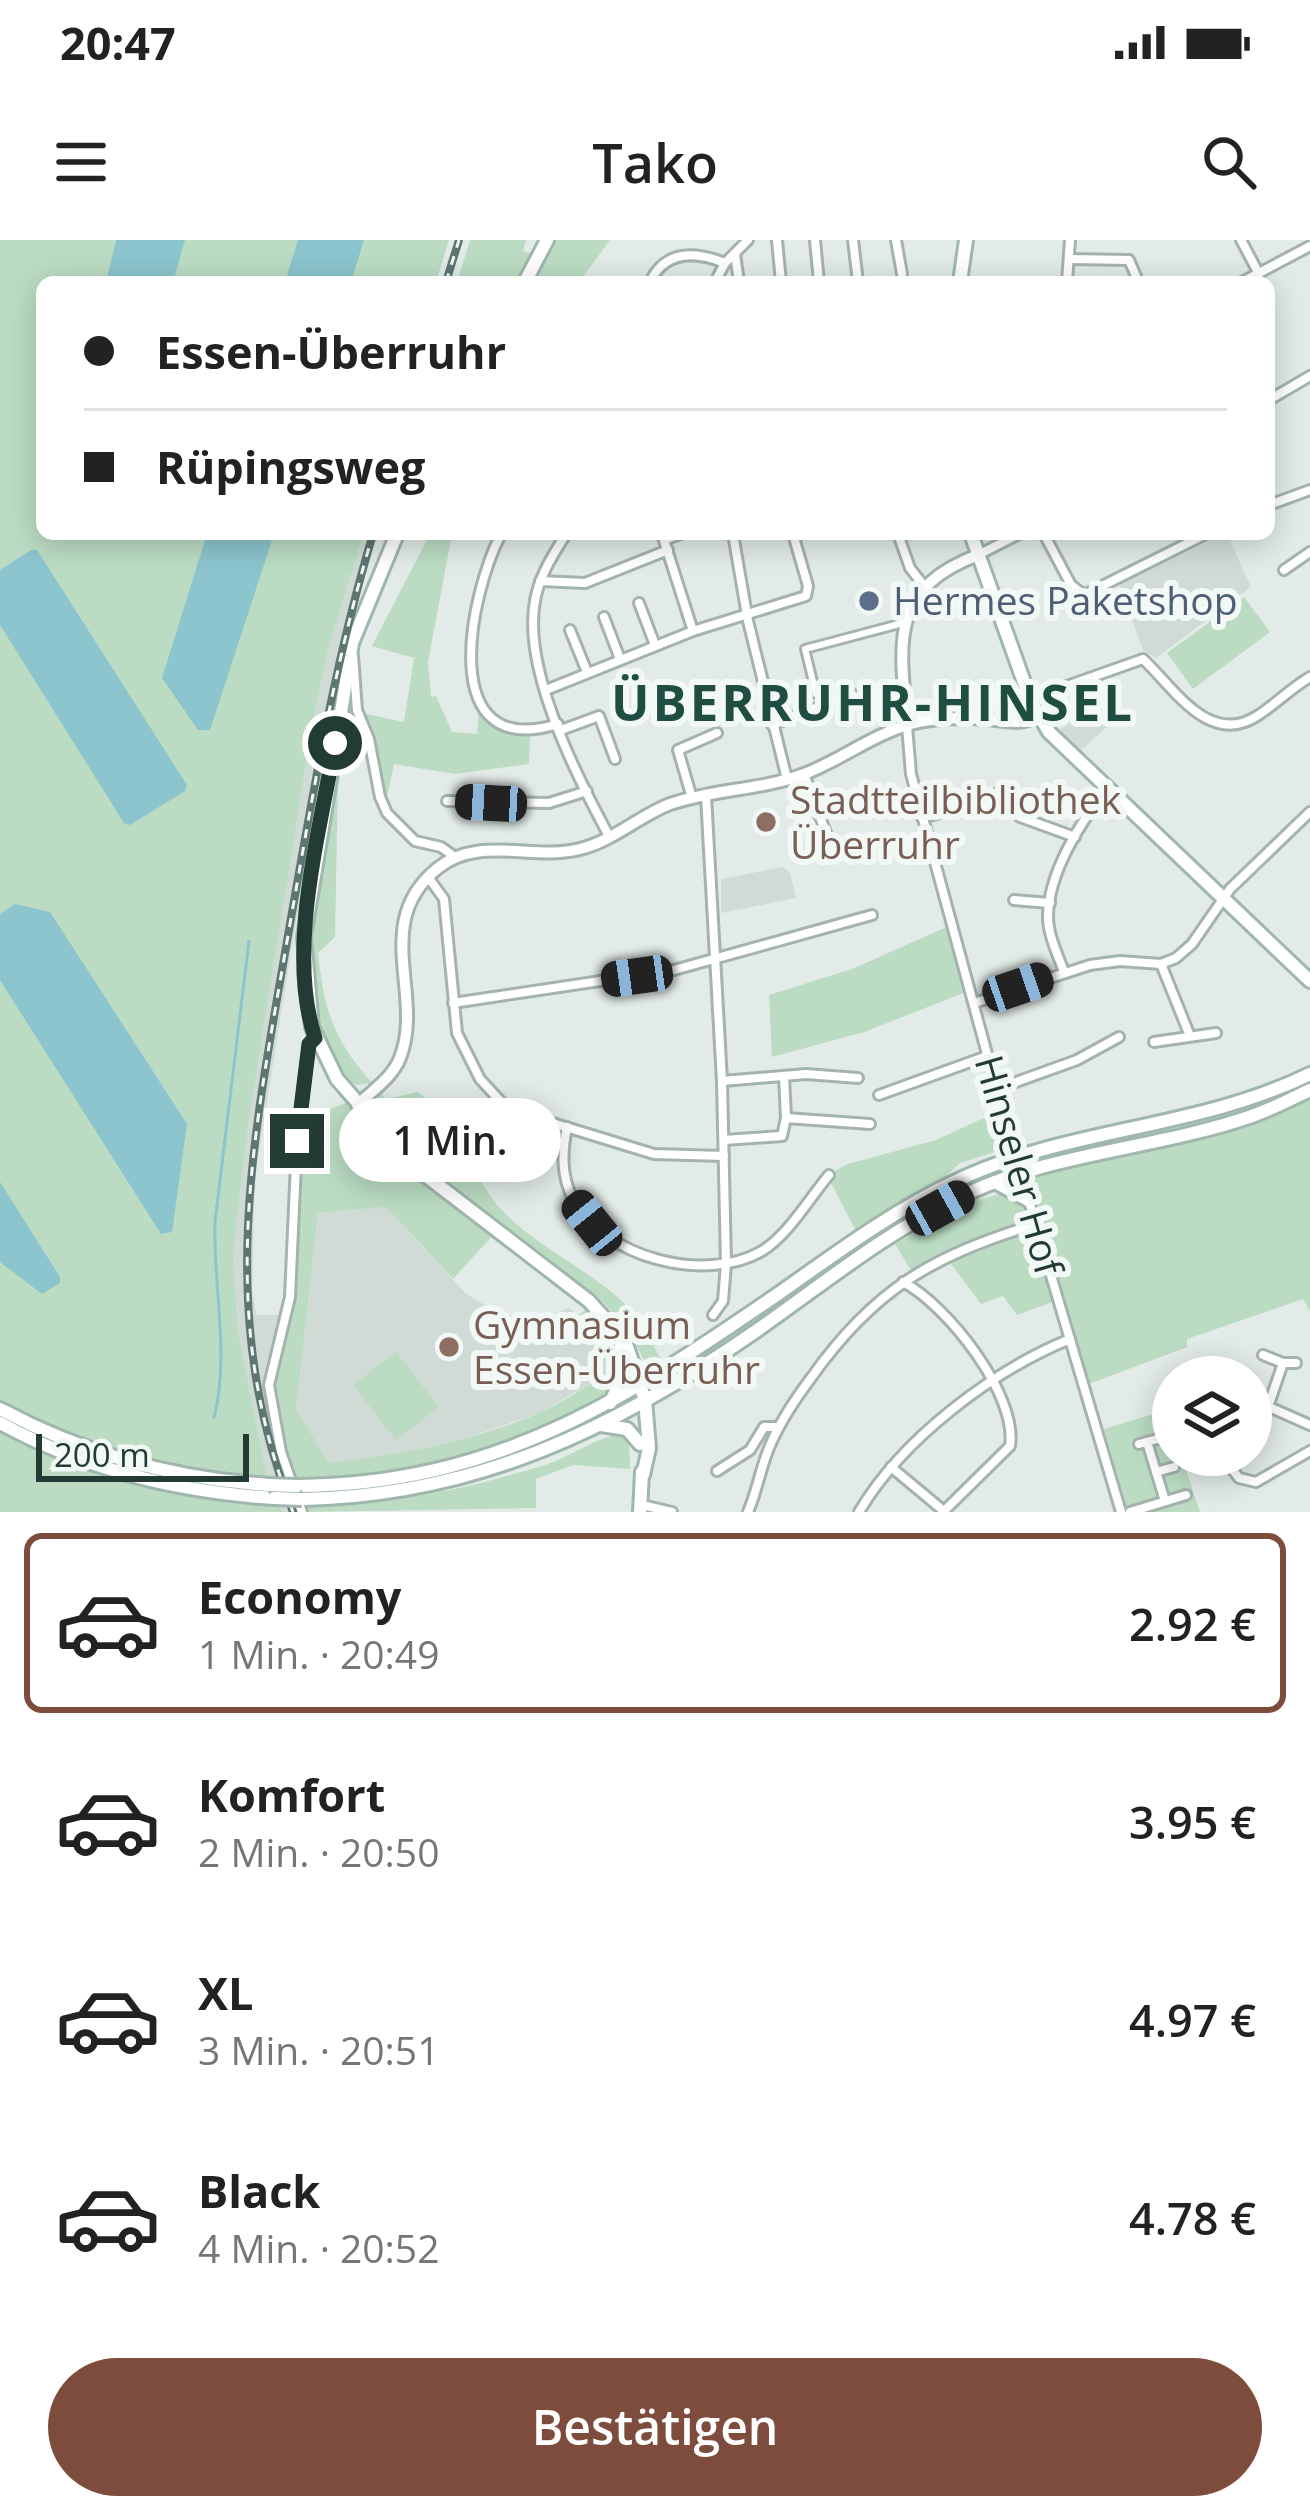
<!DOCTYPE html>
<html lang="de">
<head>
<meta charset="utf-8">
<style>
  :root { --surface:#fff; --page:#f2f2f2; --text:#222; --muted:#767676; --line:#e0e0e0; --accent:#7d4c3d }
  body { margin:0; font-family:"Open Sans",sans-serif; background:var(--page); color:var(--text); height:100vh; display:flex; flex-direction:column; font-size:45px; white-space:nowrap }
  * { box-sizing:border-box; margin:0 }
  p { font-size:39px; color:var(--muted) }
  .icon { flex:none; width:66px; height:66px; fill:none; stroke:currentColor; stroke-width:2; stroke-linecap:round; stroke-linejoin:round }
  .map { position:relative; height:1272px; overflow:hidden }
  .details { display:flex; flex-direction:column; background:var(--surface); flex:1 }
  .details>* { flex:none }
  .top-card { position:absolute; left:36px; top:36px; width:1239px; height:264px; border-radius:18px; box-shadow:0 6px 30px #0003; display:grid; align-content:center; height:264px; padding:0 48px; background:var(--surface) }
  .tools { position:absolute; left:1152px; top:1116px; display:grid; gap:24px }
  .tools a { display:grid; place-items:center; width:120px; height:120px; border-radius:50%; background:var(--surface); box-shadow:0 6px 30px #0003; font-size:60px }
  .scale { position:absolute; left:36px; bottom:30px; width:213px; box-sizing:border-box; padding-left:12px; border:6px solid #223b34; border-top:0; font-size:33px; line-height:42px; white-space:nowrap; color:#223b34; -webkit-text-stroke:9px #f2f8f5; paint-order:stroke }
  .end { position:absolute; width:54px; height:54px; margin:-27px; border:15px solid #223b34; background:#fff; box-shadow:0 0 0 6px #fff }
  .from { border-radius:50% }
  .bubble { position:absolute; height:84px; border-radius:42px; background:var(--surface); box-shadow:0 6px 30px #0003; font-size:39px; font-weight:600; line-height:84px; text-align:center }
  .car { position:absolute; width:36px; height:72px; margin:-36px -18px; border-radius:15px; box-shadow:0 0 9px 3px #0007; background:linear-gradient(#222 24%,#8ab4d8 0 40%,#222 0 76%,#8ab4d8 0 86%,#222 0) }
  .top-card b { display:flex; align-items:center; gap:42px; height:114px; font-size:45px }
  .top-card b+b { border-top:3px solid var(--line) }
  .top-card i { width:30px; height:30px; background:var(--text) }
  ul { padding:21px 0 0; list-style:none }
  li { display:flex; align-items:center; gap:36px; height:180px; margin:0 24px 18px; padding:0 24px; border:6px solid transparent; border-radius:18px }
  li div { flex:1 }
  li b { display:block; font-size:45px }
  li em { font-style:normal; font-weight:600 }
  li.current { border-color:var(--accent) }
  li>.icon { width:108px; height:108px; stroke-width:1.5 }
  .button { display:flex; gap:24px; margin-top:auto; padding:24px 48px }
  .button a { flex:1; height:138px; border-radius:72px; background:var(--accent); color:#fff; font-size:48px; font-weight:600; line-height:138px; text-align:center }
  .status { display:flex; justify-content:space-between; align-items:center; height:84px; padding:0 60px; background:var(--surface); direction:ltr }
  .status svg { height:33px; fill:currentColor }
  header { display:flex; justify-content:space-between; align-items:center; height:156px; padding:0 48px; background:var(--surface); font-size:54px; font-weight:600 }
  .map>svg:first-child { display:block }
</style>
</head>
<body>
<div class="status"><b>20:47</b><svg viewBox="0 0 49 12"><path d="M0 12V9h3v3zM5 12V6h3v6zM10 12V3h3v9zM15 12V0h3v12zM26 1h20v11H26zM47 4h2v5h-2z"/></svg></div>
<header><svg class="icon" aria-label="menu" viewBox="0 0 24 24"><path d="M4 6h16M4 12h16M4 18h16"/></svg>Tako<svg class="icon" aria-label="search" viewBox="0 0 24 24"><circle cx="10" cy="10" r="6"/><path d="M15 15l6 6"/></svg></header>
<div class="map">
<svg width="1310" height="1272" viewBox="0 0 1310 1272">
  <rect width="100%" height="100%" fill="#e2ebe7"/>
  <g fill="#d0dbd6">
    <polygon points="364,294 378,294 341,417 341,460 308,657 297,676 255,935 252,1047 256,1075 283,1075 267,1157 279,1212 300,1272 283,1272 267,1237 238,1091 233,1018 237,977 250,872 313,481 329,405"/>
    <polygon points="1227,294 1251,347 1156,418 1143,410 1119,343"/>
    <polygon points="1112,465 1117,478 1079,512 1059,490 1081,476"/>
    <polygon points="783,627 790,633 796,658 721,673 721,639"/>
    <polygon points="386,967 465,1053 483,1064 504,1075 523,1077 543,1078 569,1068 578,1075 611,1131 540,1173 466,1198 397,1215 329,1224 296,1170 318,973"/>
  </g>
  <g fill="#bbdcc3">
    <polygon points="0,0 449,0 436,42 42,42 42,294 364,294 329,405 313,481 250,872 237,977 233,1018 238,1091 267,1237 283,1272 0,1272"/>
    <polygon points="470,0 526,0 523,11 539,17 548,0 610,0 579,42 457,42"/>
    <polygon points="430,294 452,294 428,422 431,457 436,456 452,492 477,494 479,470 501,488 530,494 529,524 455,534 394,524 387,557 362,473 404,482 414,418 372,406"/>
    <polygon points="1244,357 1270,392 1193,449 1167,413"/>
    <path d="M 347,460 L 362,509 L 345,519 L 338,538 L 335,697 L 318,713 C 324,770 333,799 372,843 L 356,845 C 266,787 331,549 347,460 Z"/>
    <polygon points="949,686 966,752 864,792 772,817 769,755 852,729"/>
    <path d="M 379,850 L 386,859 L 418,852 L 471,901 C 477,988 575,1013 628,1067 C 643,1082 653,1105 663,1123 L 644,1120 L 628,1089 L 601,1060 L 450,951 L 391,899 L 366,865 Z"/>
    <polygon points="1310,855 1310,1071 1303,1059 1187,1099 1187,1107 1089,1144 1029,939 1186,899"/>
    <path d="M 346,863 C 389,915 440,953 494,994 L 453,1039 L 386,967 L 318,973 L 296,1170 L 329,1223 C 399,1215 471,1202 537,1174 C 563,1163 587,1145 610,1131 L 578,1075 L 587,1069 C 601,1092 622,1117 613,1146 C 603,1179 458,1228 423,1232 C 380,1238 336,1239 292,1243 L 282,1211 L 271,1146 L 291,1058 L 300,901 L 314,900 L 311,876 Z"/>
    <polygon points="999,871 1010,907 960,923 940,941 855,989 827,935 848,924 936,900"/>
    <polygon points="1020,948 1058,1060 1017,1075 1003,1056 981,1064 946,1017 913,1034 895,1004 975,961"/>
    <polygon points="930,961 659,1148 656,1145 889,983"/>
    <polygon points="396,1112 439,1167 396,1200 353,1145"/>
    <polygon points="1167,1170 1173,1189 1173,1215 1181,1215 1200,1272 1128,1272 1104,1189"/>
    <path d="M 615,1195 L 629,1197 L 630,1229 L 573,1225 L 536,1239 L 536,1268 L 304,1272 L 303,1267 C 387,1265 465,1250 545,1225 C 569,1217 591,1201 615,1195 Z"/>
  </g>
  <g fill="#8cc5ce">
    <polygon points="116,0 185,0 173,42 107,39"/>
    <polygon points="298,0 364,0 351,42 285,42"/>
    <polygon points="207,294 274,294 210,490 198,490 162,438"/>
    <polygon points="31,310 37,310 187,545 185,551 130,585 124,583 0,385 0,330"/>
    <polygon points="15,664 50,672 187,884 172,992 161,994 0,740 0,674"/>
    <polygon points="0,942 60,1037 60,1043 42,1054 0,1022"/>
  </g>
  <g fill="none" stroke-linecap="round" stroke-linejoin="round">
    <path stroke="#8cc5ce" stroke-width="3" d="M 214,1178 C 230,1114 213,1048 215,982 L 249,701"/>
    <g stroke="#a5b3ae" stroke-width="12">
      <polyline id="pedestrian" points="816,454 805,409 903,383"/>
    </g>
    <g stroke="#a5b3ae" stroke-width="14">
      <g id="minor">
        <polyline points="777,0 781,42"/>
        <polyline points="815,0 819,42"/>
        <polyline points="853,0 858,42"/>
        <polyline points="896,0 902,34"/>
        <polyline points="1241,0 1259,34"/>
        <polyline points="735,14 739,42"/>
        <polyline points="1069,19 1129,20 1136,36"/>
        <path d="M 650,42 C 665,10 695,11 725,23"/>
        <polyline points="715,42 725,23 748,0"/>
        <polyline points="1067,42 1070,0"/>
        <polyline points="1242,42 1310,6"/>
        <polyline points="1269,160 1310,136"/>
        <polyline points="1269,265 1310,250"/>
        <path d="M 501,294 C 470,354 434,522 558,484"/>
        <path d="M 566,294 C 553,315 539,336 535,361 C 522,429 577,537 609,596"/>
        <polyline points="662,294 693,391"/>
        <polyline points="733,294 748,381 787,539"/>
        <polyline points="898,294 910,328 924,346"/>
        <polyline points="1044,294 1071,345 1084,355 1206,294"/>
        <polyline points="664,300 681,294"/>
        <polyline points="978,315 1019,294"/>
        <polyline points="1284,330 1310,312"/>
        <polyline points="540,341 585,343 668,310"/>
        <polyline points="639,363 655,405"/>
        <polyline points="604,377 620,419"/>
        <polyline points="570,390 587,432"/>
        <polyline points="353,416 357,470 369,499 380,557 387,573 415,601 441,607 455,617"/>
        <polyline points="546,450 693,391 806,356 808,346 793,294"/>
        <path d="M 1030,459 L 1143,419 C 1174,448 1209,507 1257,476 C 1276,464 1291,448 1310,437"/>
        <polyline points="772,485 852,454"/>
        <polyline points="907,486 911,534 1005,880 1121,1272"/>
        <polyline points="561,490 599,476 615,519"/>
        <polyline points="804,534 832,609 846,603"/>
        <polyline points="706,556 722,841 726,1024 723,1061 713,1075"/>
        <polyline points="692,558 678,510 717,493"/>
        <polyline points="447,561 549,563 587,551"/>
        <polyline points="1020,577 1075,597"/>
        <polyline points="922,578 987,560 1004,549"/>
        <polyline points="428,637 444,659 457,793 480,839 502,863 533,877 654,914 724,916"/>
        <polyline points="1014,660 1050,663"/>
        <polyline points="1161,724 1190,796"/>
        <path d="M 1064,732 C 1058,715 1048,695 1048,677 C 1048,633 1081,581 1107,549"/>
        <polyline points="453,763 674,730 872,675"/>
        <polyline points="974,763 1090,725 1120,721 1161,724 1176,718 1192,704 1230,649 1310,572"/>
        <polyline points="1154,802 1216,793"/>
        <polyline points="722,841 806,834 858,838"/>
        <polyline points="997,849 1077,820 1119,797"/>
        <polyline points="879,855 987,816"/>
        <polyline points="786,878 870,884"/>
        <path d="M 567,887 C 562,912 561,936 573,959 C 604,1018 705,1044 762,1011 C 789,994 808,960 829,935"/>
        <polyline points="724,900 782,896 786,878 784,836"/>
        <path d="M 903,1042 C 947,1065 1018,1155 1010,1206 L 943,1272"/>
        <polyline points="1263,1115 1283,1123 1269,1164"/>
        <polyline points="1283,1123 1296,1123"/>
        <polyline points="1251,1159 1310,1185"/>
        <polyline points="1147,1202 1165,1261"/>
        <polyline points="1139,1204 1165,1197"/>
        <polyline points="1221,1215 1239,1238 1256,1242 1310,1211"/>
        <polyline points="891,1227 945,1272"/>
        <polyline points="717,1231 750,1210 764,1187 779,1187"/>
        <polyline points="1156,1232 1174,1227"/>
        <polyline points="642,1265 672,1272"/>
        <polyline points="302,1272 281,1212 269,1145 290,1057 297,901 309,804 315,798"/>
        <path d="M 748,1272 C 758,1249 761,1224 772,1201 C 782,1179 796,1158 811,1138 C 874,1049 932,1016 1036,984"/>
        <path d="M 859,1272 C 902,1199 992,1131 1070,1099"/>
        <polyline points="1130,1272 1186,1255"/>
      </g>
    </g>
    <g stroke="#a5b3ae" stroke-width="16">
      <g id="tertiary">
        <path d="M 907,484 C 900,404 888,349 978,315"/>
        <path d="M 357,865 C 373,850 392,838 400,818 C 425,755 370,682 438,628 C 479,595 534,621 580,609 C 613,601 639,576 670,564 C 713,549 762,550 804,534 C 839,521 869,497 904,486 C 927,478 961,477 986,479 C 1006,480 1020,487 1038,475"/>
      </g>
    </g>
    <g stroke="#a0b7ae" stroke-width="18">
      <g id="secondary">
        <polyline points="525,42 547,0"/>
        <polyline points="960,42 966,0"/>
        <polyline points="397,294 352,403 343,460 304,697 312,787 337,839 412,925 589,1061 625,1101 645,1160 649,1208 643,1235"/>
        <polyline points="971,294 1030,459 1049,492 1310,741"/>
        <polyline points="995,942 1030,961"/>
        <polyline points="610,1163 619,1145 620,1108"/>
        <path d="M 0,1169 C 84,1214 174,1239 269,1245"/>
        <path d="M 0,1183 C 84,1229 179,1252 274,1258"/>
        <polyline points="601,1185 627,1189 640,1204"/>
        <path d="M 297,1246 C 495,1244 621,1162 778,1054 C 835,1014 891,972 954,942 C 1067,887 1196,890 1310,834"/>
        <path d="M 302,1259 C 476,1256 616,1188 756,1091 C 823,1044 888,991 962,956 C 1053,912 1157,909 1252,876 C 1272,869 1291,859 1310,850"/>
        <polyline points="640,1272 642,1232"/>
      </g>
    </g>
    <use href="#pedestrian" stroke="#fff" stroke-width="6"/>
    <use href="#minor" stroke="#fff" stroke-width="8"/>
    <use href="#tertiary" stroke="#fff" stroke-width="10"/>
    <use href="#secondary" stroke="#fff" stroke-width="12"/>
    <g stroke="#5d7770" stroke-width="8">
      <g id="rail">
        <polyline points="446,42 459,0"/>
        <path d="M 293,1272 C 212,1067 256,886 291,678 C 314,548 335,420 373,294"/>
      </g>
    </g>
    <use href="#rail" stroke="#f2f8f5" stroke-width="3" stroke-dasharray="9" stroke-linecap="butt"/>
    <g stroke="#a0b7ae" stroke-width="18" stroke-linecap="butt">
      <g id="secondary-bridge">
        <polyline points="269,1245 297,1246"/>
        <polyline points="274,1258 302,1259"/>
      </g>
    </g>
    <use href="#secondary-bridge" stroke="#fff" stroke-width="12"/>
  </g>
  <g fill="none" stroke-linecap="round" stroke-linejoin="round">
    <path stroke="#223b34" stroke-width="15" d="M 297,901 L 309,804 L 315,798 C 286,710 320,592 335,503"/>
  </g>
  <circle fill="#5c6f8a" stroke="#f2f8f5" stroke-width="4.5" cx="869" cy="361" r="12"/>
  <g fill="#8d6e63" stroke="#f2f8f5" stroke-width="4.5">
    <circle cx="766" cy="582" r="12"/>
    <circle cx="449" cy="1107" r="12"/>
  </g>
  <g text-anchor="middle" stroke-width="12" stroke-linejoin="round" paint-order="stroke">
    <g font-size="39" fill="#4e5e75" stroke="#f2f8f5" text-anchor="start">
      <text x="893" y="375">Hermes Paketshop</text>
    </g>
    <g font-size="39" fill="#785e54" stroke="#f2f8f5" text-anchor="start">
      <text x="790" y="574">Stadtteilbibliothek<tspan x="790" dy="45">Überruhr</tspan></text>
      <text x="473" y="1099">Gymnasium<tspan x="473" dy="45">Essen-Überruhr</tspan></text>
    </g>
    <g font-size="39" fill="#223b34" stroke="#f2f8f5">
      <text transform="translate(1019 925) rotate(74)" y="14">Hinseler Hof</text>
    </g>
    <g font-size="51" font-weight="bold" letter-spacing="3" fill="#1f4d41" stroke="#f2f8f5">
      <text x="873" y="481">ÜBERRUHR-HINSEL</text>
    </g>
  </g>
</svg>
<div class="tools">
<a><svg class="icon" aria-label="layers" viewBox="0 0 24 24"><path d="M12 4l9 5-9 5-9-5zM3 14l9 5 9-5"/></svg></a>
</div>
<div class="scale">200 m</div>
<i class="end from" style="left:335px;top:503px"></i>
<i class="end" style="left:297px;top:901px"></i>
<div class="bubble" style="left:339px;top:858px;width:222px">1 Min.</div>
<i class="car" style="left:491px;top:563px;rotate:273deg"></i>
<i class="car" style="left:637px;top:736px;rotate:262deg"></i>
<i class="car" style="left:1018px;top:747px;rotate:71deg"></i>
<i class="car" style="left:940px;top:968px;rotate:61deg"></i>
<i class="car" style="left:592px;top:983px;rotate:321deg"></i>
<div class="top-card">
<b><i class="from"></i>Essen-Überruhr</b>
<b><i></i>Rüpingsweg</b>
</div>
</div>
<section class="details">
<ul>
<li class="current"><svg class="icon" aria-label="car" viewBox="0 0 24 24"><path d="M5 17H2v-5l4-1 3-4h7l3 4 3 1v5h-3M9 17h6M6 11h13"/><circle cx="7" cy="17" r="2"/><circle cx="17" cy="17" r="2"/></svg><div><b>Economy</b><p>1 Min. · 20:49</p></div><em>2.92 €</em></li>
<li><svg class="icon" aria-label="car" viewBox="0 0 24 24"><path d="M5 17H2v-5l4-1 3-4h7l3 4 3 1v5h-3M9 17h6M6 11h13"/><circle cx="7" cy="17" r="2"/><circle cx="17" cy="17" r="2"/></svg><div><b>Komfort</b><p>2 Min. · 20:50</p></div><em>3.95 €</em></li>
<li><svg class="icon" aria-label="car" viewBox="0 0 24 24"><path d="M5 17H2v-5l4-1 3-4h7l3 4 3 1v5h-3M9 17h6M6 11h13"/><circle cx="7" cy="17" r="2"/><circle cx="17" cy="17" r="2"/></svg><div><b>XL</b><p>3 Min. · 20:51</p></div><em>4.97 €</em></li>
<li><svg class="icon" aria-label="car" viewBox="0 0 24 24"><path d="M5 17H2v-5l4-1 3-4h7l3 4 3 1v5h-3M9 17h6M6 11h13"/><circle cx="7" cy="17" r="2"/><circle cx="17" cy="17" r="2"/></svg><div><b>Black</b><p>4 Min. · 20:52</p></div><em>4.78 €</em></li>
</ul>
<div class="button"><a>Bestätigen</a></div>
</section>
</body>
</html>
